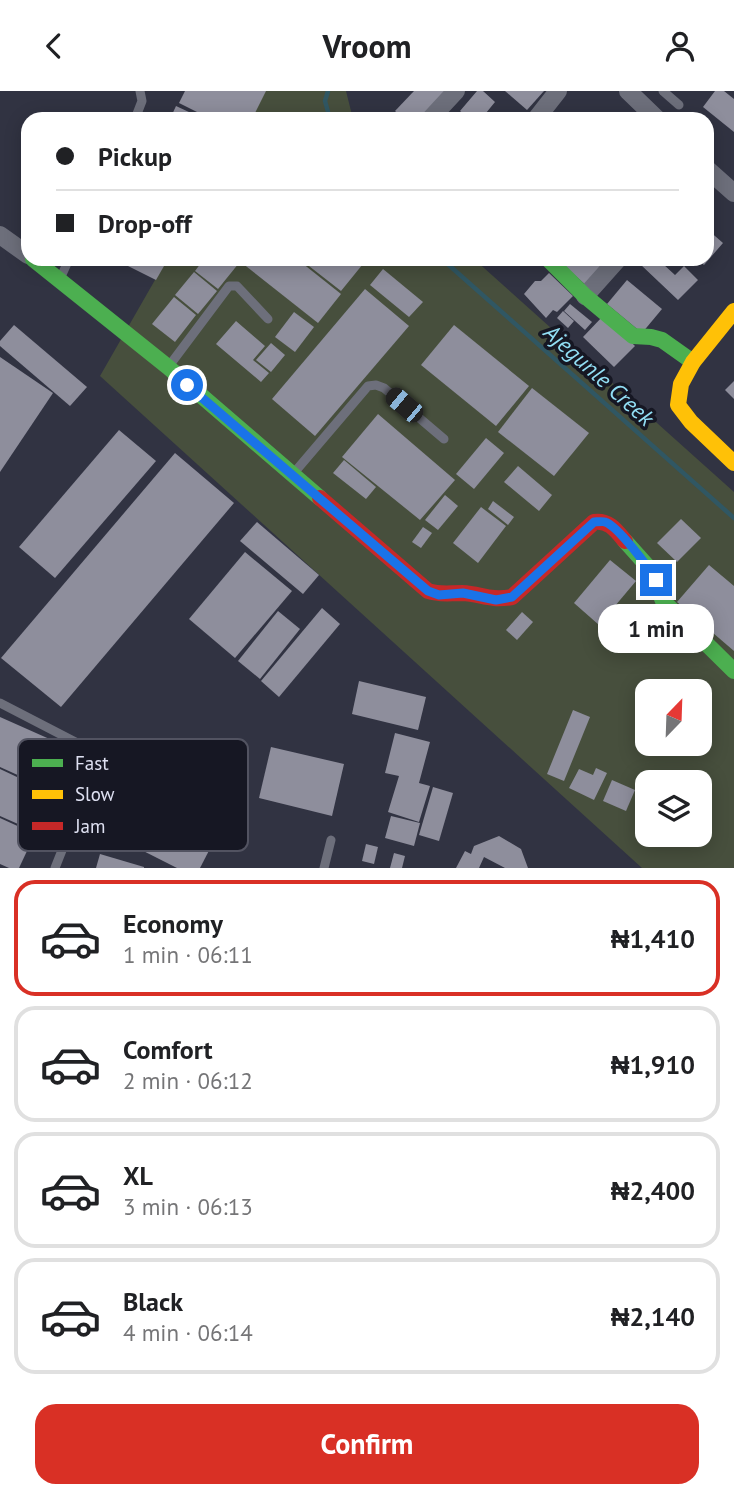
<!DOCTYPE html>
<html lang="en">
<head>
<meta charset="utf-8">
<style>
  :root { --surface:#fff; --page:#f2f2f2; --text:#202124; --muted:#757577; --line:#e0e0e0; --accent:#d93025 }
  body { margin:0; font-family:"PT Sans",sans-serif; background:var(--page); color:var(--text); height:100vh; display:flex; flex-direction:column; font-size:26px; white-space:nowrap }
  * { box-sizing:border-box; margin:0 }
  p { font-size:23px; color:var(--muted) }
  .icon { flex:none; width:38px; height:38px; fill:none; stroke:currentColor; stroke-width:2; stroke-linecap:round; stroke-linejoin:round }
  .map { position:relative; height:777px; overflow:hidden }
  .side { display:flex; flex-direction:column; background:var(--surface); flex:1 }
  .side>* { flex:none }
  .hud { position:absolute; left:21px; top:21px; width:693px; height:154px; border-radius:21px; box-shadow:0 4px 18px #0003; display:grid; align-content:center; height:154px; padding:0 35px; background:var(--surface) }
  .needle { width:46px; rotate:23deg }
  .fabs { position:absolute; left:635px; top:588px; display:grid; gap:14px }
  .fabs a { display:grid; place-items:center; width:77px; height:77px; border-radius:14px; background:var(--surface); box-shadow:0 4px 18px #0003; font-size:35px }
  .end { position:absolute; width:32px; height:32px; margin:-16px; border:9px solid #1a73e8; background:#fff; box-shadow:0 0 0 4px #fff }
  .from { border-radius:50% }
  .bubble { position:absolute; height:49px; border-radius:21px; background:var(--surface); box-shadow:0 4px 18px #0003; font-size:23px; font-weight:800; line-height:49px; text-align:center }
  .car { position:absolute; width:21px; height:42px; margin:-21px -10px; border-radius:9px; box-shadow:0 0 5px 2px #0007; background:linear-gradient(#222 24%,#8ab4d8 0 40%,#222 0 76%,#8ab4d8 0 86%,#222 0) }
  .hud b { display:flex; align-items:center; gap:24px; height:66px; font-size:26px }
  .hud b+b { border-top:2px solid var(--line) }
  .hud i { width:18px; height:18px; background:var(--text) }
  ul { padding:12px 0 0; list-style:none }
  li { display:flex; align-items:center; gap:21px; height:116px; margin:0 14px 10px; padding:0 21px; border:4px solid var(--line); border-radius:21px }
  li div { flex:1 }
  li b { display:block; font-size:26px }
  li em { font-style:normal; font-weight:800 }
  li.on { border-color:var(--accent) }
  li>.icon { width:63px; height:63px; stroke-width:1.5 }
  .primary-button { display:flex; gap:14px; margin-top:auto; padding:14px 35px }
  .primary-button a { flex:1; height:80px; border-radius:21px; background:var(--accent); color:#fff; font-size:28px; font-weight:800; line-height:80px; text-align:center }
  header { display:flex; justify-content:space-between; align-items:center; height:91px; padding:0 35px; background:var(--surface); font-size:32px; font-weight:800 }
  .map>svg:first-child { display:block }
</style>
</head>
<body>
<header><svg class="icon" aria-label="back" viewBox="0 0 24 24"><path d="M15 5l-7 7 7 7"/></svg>Vroom<svg class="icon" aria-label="person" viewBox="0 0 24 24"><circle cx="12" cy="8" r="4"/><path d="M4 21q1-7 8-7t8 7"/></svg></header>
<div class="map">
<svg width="734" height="777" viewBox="0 0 734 777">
  <rect width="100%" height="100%" fill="#313342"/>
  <g fill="#474f3d" fill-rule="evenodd">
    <polygon points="262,0 346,0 353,28 246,28"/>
    <path d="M 167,168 L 474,168 L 734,401 L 734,777 L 642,777 L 100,285 ZM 648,600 L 700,600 L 700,653 L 648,653 ZM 648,691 L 700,691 L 700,744 L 648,744 Z"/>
  </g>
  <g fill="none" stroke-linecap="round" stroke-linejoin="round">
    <g stroke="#305763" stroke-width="4.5">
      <polyline points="328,0 325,10 330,28"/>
      <polyline points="442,168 734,427"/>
    </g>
  </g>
  <g fill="#8e8e9c">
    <polygon points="185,0 266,0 252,28 211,28 179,12"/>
    <polygon points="414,0 448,0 421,28 404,28 395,20"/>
    <polygon points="477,0 483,0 495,11 486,22 493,28 470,28 460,20"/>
    <polygon points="505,0 544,0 527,19"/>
    <polygon points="715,0 724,0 734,8 734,41 703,16"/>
    <polygon points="176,15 204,28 170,28"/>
    <polygon points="707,138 723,152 704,174 697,168 707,168"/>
    <polygon points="114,168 168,168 156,189"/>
    <polygon points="204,168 234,168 239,172 218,198 195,180"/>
    <polygon points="237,168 297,168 341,203 318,232"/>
    <polygon points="300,168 367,168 341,200"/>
    <polygon points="557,168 600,168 608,175 589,197"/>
    <polygon points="645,168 668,168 663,173 675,184 684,175 698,189 678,209 640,173"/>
    <polygon points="383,178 423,211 409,226 370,194"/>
    <polygon points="194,181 217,200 198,223 175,204"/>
    <polygon points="549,182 573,205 557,221 553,219 546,227 524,203 535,190 541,190"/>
    <polygon points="627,189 662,218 642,242 607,213"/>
    <polygon points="365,198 409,235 315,345 272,308"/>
    <polygon points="174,206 196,224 175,251 152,233"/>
    <polygon points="570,213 592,231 585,239 564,220"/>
    <polygon points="563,220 574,230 568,237 557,227"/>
    <polygon points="294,221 314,236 295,261 275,246"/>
    <polygon points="603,225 635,255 614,276 583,246"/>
    <polygon points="236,230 265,255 253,269 269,282 261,291 216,253"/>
    <polygon points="14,234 87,296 70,315 0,255 0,250"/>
    <polygon points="454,234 529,295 496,335 421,274"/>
    <polygon points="271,252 285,264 271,281 256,269"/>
    <polygon points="0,266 53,302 0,381"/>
    <polygon points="734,290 734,308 725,299"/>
    <polygon points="532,297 589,342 554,385 498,341"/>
    <polygon points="378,323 455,389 420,429 342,366"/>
    <polygon points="119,339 156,370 55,487 19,456"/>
    <polygon points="486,347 504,362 474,398 456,383"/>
    <polygon points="175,362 234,412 61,616 1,567"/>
    <polygon points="344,369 376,396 366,408 333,382"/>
    <polygon points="518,375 552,404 539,420 504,391"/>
    <polygon points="445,404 458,415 438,439 425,429"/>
    <polygon points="493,410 514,426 508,434 488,418"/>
    <polygon points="481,416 506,435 478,472 453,452"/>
    <polygon points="681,428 701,447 677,471 657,452"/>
    <polygon points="257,431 319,484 303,503 240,450"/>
    <polygon points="423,436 432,442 421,457 412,451"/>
    <polygon points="245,461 292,500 235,567 189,528"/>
    <polygon points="610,469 636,490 599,534 574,512"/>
    <polygon points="709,474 734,495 734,560 677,511"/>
    <polygon points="322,517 340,533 279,606 261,590"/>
    <polygon points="278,520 300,538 260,588 238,570"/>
    <polygon points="522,521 533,531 517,549 506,539"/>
    <polygon points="359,590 426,606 418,639 352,623"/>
    <polygon points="573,619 590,626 564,690 547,683"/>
    <polygon points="0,626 63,654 44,696 0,676"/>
    <polygon points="395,642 430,651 419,692 430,695 419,731 388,721 399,685 385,682"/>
    <polygon points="271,656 344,673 332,725 259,707"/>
    <polygon points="122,661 231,717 200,777 177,777 86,731"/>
    <polygon points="596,677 607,682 594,709 569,697 579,678 593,684"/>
    <polygon points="0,678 53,703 36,741 0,725"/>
    <polygon points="612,689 635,699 626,720 603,710"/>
    <polygon points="433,696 453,702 439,750 419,744"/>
    <polygon points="645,697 648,698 648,720 636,715"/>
    <polygon points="391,725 420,732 414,755 385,747"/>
    <polygon points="0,727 35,743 19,777 9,777 0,773"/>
    <polygon points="499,745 521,758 528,777 505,777 484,766 479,777 456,777 465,760 471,763 474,755"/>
    <polygon points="366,753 378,756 374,773 362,770"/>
    <polygon points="394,762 405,765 402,777 390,777"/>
    <polygon points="100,763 144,776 144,777 96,777"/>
  </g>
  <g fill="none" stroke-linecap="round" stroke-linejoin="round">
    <g stroke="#6d6f7b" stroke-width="9">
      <polyline points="663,0 679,14"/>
      <polyline points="135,28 142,10 140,0"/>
      <polyline points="60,188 69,168"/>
      <polyline points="169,275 229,195 237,195 268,228"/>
      <polyline points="293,383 368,295 376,294 384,297 444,348"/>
      <polyline points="0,612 87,657 96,665 94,679 55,777"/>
      <polyline points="324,777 331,749"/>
    </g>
    <g stroke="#6d6f7b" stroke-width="18">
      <polyline points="628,0 657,28"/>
      <polyline points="430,28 456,0"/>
      <polyline points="536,28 558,0"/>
      <polyline points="707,78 734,102"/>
      <polyline points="0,144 28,164"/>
      <polyline points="585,205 618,168"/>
    </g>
    <g stroke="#4caf50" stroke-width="16">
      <polyline points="33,168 168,276 320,407"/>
      <polyline points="548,168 585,205 633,245 651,246 662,249 693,271"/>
      <polyline points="625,450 651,479 663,510 734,580"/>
    </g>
    <polyline stroke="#ffc107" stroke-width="16" points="734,220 693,271 681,293 678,314 691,331 734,372"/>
    <path stroke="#c62828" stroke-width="16" d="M 320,407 L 428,500 C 440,504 449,502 462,502 C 482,503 489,510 512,506 L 594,431 C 609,429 616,439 625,450"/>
  </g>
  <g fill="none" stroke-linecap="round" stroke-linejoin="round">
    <path stroke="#1a73e8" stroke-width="9" d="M 187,294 L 428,500 L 439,504 L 463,502 L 496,509 L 512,506 L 594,431 C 596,431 603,430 605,431 C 618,435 649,477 656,489"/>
  </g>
  <g text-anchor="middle" stroke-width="7" stroke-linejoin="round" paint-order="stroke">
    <g font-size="23" font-style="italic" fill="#91ddf3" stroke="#161723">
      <text transform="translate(599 284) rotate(42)" y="8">Ajegunle Creek</text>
    </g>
  </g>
  <rect x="18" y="648" width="230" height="112" rx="10" fill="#161723" stroke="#525361" stroke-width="2"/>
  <rect x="32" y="668" width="31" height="8" fill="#4caf50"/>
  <rect x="32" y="699" width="31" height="9" fill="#ffc107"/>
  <rect x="32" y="731" width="31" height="8" fill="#c62828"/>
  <g font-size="19" fill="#dee0f1">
    <text x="75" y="679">Fast</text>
    <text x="75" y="710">Slow</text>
    <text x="75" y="742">Jam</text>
  </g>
</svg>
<div class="fabs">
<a><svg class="needle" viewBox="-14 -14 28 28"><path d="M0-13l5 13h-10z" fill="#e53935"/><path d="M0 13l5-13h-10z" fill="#757577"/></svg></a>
<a><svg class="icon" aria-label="layers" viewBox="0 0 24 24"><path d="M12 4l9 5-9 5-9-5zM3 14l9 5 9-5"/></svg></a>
</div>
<i class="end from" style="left:187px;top:294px"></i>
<i class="end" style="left:656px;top:489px"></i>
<div class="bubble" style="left:598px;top:513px;width:116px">1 min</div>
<i class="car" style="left:404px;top:314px;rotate:310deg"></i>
<div class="hud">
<b><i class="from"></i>Pickup</b>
<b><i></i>Drop-off</b>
</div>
</div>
<section class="side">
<ul>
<li class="on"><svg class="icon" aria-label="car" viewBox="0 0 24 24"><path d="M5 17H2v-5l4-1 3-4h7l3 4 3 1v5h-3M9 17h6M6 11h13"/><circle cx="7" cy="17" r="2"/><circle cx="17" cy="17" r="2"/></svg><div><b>Economy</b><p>1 min · 06:11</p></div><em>₦1,410</em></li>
<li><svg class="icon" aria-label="car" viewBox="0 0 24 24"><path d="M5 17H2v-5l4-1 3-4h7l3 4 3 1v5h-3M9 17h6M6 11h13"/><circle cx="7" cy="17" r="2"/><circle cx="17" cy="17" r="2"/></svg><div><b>Comfort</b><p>2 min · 06:12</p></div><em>₦1,910</em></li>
<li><svg class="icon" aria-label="car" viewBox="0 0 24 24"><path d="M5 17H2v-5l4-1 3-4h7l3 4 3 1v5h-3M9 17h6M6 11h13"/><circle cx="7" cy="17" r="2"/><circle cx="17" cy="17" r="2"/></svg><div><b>XL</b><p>3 min · 06:13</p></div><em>₦2,400</em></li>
<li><svg class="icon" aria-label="car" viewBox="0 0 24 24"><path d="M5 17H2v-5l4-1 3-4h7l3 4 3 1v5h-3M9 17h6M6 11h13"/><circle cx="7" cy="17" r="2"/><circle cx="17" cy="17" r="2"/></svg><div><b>Black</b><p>4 min · 06:14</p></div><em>₦2,140</em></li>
</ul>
<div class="primary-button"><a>Confirm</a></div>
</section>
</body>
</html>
